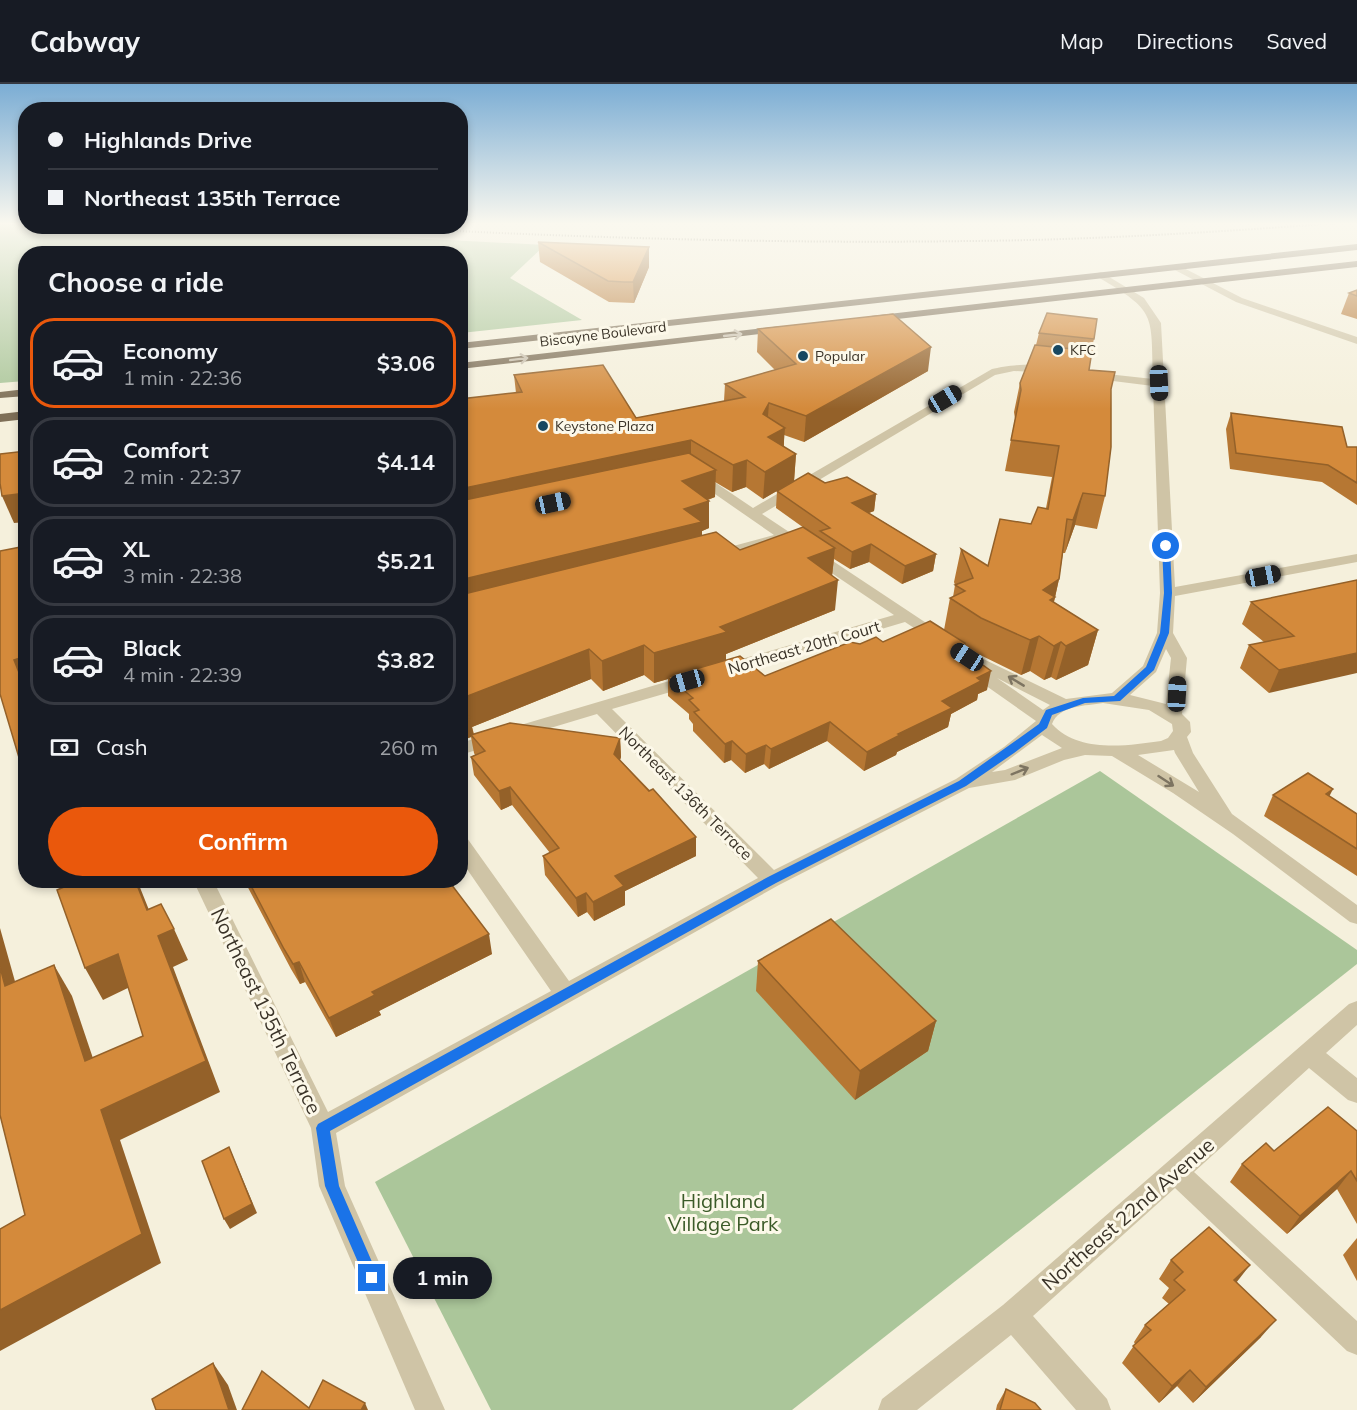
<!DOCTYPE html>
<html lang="en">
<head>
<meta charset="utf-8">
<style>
  :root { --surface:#171b24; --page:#242831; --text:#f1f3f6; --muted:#9ea1a6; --line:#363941; --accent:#ea580c }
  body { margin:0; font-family:Mulish,sans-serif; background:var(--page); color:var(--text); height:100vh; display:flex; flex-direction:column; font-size:22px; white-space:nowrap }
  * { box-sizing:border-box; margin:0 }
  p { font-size:20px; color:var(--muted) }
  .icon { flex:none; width:33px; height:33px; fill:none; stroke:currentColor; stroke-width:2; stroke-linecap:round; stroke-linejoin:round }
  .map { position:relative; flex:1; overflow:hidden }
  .details { position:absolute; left:18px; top:162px; width:450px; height:642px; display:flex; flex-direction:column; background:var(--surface); border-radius:24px; box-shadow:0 3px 9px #0003 }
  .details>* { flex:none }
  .top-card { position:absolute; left:18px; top:18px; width:450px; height:132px; border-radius:24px; box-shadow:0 3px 9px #0003; display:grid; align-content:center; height:132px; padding:0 30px; background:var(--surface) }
  .end { position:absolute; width:27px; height:27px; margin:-14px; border:8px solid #1a73e8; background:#fff; box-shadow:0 0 0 3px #fff }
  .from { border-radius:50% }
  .bubble { position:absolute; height:42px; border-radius:21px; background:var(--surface); box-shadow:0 3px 9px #0003; font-size:20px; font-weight:700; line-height:42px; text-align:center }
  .car { position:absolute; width:18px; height:36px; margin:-18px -9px; border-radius:8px; box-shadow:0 0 4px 2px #0007; background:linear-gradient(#222 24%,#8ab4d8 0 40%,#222 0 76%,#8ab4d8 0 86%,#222 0) }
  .top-card b { display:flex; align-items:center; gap:21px; height:57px; font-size:22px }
  .top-card b+b { border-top:2px solid var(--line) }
  .top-card i { width:15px; height:15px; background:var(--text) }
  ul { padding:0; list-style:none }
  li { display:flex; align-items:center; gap:18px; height:90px; margin:0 12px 9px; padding:0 18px; border:3px solid var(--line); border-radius:24px }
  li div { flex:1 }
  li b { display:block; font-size:22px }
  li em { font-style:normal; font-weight:700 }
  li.on { border-color:var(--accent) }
  li>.icon { width:54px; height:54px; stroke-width:1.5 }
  h2 { padding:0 30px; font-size:27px; line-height:72px }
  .pay { display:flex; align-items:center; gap:15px; height:66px; padding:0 30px; font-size:22px }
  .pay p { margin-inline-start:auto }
  .action { display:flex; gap:12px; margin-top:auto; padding:12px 30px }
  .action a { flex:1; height:69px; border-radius:36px; background:var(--accent); color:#fff; font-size:24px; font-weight:700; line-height:69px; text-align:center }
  header { display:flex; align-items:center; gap:36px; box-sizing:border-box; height:84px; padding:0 30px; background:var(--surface); border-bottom:2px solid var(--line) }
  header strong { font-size:28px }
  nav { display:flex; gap:33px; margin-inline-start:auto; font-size:21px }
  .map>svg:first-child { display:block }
</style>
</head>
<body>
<header>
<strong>Cabway</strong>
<nav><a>Map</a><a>Directions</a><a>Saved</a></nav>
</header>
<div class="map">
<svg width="1357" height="1326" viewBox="0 0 1357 1326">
  <rect width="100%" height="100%" fill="#f5f0dc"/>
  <g fill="#abc69a">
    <polygon points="0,139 25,139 26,142 193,143 545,161 510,194 582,236 461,249 460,170 26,170 25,297 0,299"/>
    <polygon points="1100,687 1357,866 1357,880 792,1326 491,1326 375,1098"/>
  </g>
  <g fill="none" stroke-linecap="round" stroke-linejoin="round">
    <g fill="#cfc4a6" fill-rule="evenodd">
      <polygon points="1176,180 1242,214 1357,253 1357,260 1236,218 1173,185 1171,183"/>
      <path d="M 1101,188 L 1144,214 L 1161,239 L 1175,503 L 1357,470 L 1357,478 L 1175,512 L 1173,549 L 1187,574 L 1182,630 L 1190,638 L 1191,648 L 1187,653 L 1193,669 L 1232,730 L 1357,821 L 1357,840 L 1350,838 L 1233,750 L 1173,709 L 1112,672 L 1085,671 L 1064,676 L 1015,696 L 969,704 L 779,801 L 336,1049 L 345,1102 L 445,1326 L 415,1326 L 319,1102 L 311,1044 L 193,796 L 213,796 L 328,1028 L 551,907 L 460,775 L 460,752 L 467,754 L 569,897 L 758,794 L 597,630 L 460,671 L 460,659 L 686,592 L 698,592 L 700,596 L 698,600 L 612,625 L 774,786 L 956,695 L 1004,663 L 1036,637 L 965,587 L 963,583 L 967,579 L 905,538 L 733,589 L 721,589 L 719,585 L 721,581 L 894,531 L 784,457 L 716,475 L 711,474 L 709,471 L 711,468 L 774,451 L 689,392 L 691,389 L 701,389 L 753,424 L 992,285 C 1007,282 1043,276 1056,286 L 1050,289 L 1014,287 L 995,291 L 762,430 L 973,570 L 1066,615 L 1112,609 L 1143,582 L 1157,549 L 1160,509 L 1153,302 L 1089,294 L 1083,291 L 1089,288 L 1153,295 C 1151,229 1157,228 1098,193 L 1098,189 ZM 1166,565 L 1171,574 L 1166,620 L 1130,611 L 1156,588 ZM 997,594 L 1050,621 L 1043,626 ZM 1103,619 L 1149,626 L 1172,640 L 1173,647 L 1168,654 L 1161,657 C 1126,662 1078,669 1052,640 C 1059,621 1086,622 1103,619 ZM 1042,651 L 1062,664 L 1005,686 L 992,688 ZM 1174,666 L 1175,669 L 1199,708 L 1138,671 Z"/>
      <polygon points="1357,917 1357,941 1326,969 1357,994 1357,1019 1348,1016 1309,984 1194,1088 1357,1237 1357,1271 1347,1267 1175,1104 1033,1232 1107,1315 1111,1326 1076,1326 1011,1251 917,1326 878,1326 882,1315 1003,1221 1349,920"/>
    </g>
    <g fill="#7e6f57" fill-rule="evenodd">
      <polygon points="1357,160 1357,166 460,265 460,259"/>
      <polygon points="1357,177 1357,183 871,238 866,235 871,232"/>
      <polygon points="781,242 785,243 785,247 460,285 460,279"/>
      <polygon points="26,305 26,312 0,314 0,308"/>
      <polygon points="26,327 26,335 0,338 0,330"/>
    </g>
    <path stroke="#3a3328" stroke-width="2" stroke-dasharray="1 2" stroke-linecap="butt" d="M 358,142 C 562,153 765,160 969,157 C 1093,156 1216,148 1339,139"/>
  </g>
  <g fill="#b67733">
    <polygon points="538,158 649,163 649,183 634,219 609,218 540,178"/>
    <polygon points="1357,206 1357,235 1341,230 1349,209"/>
    <polygon points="758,245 928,287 804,358 784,351 784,363 796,370 794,397 763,415 746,403 732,408 715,398 715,413 708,416 709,444 702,447 702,452 740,466 804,444 776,424 777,407 825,399 876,410 874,427 869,429 936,470 933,487 902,500 869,478 850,485 834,475 832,492 835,526 726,570 726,576 765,592 860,560 883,558 944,546 950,514 953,513 955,501 954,498 961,465 988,482 1046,424 1052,393 1005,387 1015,335 1014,328 1020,299 1036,261 1039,249 1094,255 1091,267 1089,286 1111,305 1105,412 1097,445 1075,441 1065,469 1063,469 1059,495 1054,518 1098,546 1088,581 1056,596 1051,593 1044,596 1030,587 1021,591 974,568 964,561 964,563 987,606 978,610 977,616 951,630 948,643 897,668 896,671 864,687 827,657 769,685 764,680 745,689 731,676 724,679 693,647 693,640 689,635 689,630 668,612 668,595 654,599 644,591 603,607 591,595 472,643 474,650 620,654 621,673 620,676 696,753 696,772 625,807 625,821 594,837 587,828 578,833 545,791 543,772 550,769 512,721 501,726 474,691 471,673 475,671 474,669 471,653 463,656 460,653 460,315 516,309 514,291 636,334 724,317 725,300 775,286 757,268"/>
    <polygon points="1231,329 1347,363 1357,363 1357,421 1322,398 1230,385 1226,345"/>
    <polygon points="1357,496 1269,609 1240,584 1249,561 1264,558 1242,540 1251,518"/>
    <polygon points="1273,711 1329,713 1357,730 1357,792 1264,732"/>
    <polygon points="244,796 448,796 492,870 379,927 381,931 336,953 305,898 300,900 291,885"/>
    <polygon points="758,877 936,937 928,967 855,1016 756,907"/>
    <polygon points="1357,1047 1357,1140 1337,1105 1287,1150 1230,1098 1242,1080 1274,1067"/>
    <polygon points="1357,1154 1357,1197 1343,1171"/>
    <polygon points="1171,1176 1237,1198 1261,1253 1193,1319 1177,1302 1159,1319 1122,1279 1135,1260 1134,1258 1145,1241 1169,1220 1162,1214 1169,1204 1159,1195"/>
    <polygon points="1006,1305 1041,1326 996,1326 997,1321"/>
  </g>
  <g fill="#946129">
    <polygon points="649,163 649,183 634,219 633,198"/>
    <polygon points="931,263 928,287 804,358 806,332"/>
    <polygon points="769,319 767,345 763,330"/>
    <polygon points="785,344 783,370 768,353"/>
    <polygon points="691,356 691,383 460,433 460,405"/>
    <polygon points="796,370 794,397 763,415 765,388"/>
    <polygon points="747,376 746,403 732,408 733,381"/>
    <polygon points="716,386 715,413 682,424 682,397"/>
    <polygon points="26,409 26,438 14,439 2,412"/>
    <polygon points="1083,409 1075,441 1065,469 1073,436"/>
    <polygon points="876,410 874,427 850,436 852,419"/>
    <polygon points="709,417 709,444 702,447 702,467 460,527 460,496"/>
    <polygon points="871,460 869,478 850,485 852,468"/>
    <polygon points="835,464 832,492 808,474"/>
    <polygon points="936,470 933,487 902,500 905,482"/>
    <polygon points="1059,495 1055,513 1046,548 1043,506"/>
    <polygon points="838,496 835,526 726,570 726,578 668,593 668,595 654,599 654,569"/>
    <polygon points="1098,546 1088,581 1056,596 1066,562"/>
    <polygon points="1039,552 1030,587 1021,591 1030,556"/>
    <polygon points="1061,558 1051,593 1044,596 1054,562"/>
    <polygon points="644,561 644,591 603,607 602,577"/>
    <polygon points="589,565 591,595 472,643 474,653 471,651 471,653 463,656 460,641 460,615"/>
    <polygon points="1357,569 1357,589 1269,609 1279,586"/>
    <polygon points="26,572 26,606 14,576"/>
    <polygon points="991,587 987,606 978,610 977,616 951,630 948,643 897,668 896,671 864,687 867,668 898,650 942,617 977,594"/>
    <polygon points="830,638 827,657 769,685 771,665"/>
    <polygon points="620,654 621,673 615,689 614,670"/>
    <polygon points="732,657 731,676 724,679 725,660"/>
    <polygon points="766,661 764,680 745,689 746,670"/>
    <polygon points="510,703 512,721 501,726 499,707"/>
    <polygon points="1333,705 1323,725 1326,710"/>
    <polygon points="696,753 696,772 625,807 625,821 594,837 593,818 615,792"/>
    <polygon points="135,796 151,796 139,801 159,851 174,845 188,876 173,883 220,1008 120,1056 161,1179 0,1267 0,1226 101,1026 206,977"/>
    <polygon points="586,809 587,828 578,833 576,814"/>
    <polygon points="0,844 25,933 5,902 0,883"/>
    <polygon points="489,850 492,870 379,927 381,931 336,953 329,934 372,908"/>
    <polygon points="118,870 134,901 103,916 85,884"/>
    <polygon points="299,878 305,898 300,900 293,880"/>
    <polygon points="54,881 72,912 104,1007 85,977"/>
    <polygon points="936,937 928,967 855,1016 860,987"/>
    <polygon points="229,1063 257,1129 230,1145 224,1135"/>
    <polygon points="1351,1087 1337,1105 1287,1150 1300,1132"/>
    <polygon points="1250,1181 1236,1199 1234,1196"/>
    <polygon points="1276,1236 1261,1253 1193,1319 1206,1303"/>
    <polygon points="213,1279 228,1301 237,1326 229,1326"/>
    <polygon points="1190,1286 1177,1302 1159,1319 1172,1302"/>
    <polygon points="365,1319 368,1326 361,1326"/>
  </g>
  <g fill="#d48a3b" stroke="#946129" stroke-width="1.5">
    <polygon points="538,158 649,163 633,198 624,198 608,197"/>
    <polygon points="1357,206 1357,212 1349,209"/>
    <polygon points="1047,229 1097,235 1094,255 1039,249"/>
    <polygon points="893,230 931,263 806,332 769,319 763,330 785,344 768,353 796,370 765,388 747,376 733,381 691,356 460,405 460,315 522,308 514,291 603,281 636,334 745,313 725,300 796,280 758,245"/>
    <polygon points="1035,261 1092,267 1089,286 1115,288 1111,305 1111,363 1105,412 1083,409 1073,436 1067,435 1059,495 1043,506 1055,513 1050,516 1098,546 1066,562 1061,558 1054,562 1039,552 1030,556 981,534 950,514 965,507 955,501 973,494 961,465 988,482 1000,435 1031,440 1038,423 1048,425 1059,362 1011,356 1021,306 1020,299"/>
    <polygon points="1231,329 1342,343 1347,363 1357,363 1357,399 1328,381 1236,369"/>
    <polygon points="26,367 26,409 2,412 0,399 0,370"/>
    <polygon points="689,369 716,386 682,397 709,417 684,425 702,438 460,496 460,417"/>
    <polygon points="808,389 825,399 847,393 876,410 852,419 936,470 905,482 871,460 852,468 820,447 830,444 777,407"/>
    <polygon points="803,443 835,464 808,474 838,496 720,543 727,548 654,569 644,561 602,577 589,565 460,615 460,511 716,448 740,466"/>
    <polygon points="26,462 26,572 14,576 26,606 26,687 23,687 0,610 0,467"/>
    <polygon points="1357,496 1357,569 1279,586 1249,561 1294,552 1251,518"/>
    <polygon points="930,537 965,559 964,562 969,571 991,587 977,594 981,597 942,617 952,624 898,650 900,651 867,668 830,638 771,665 766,661 746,670 732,657 725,660 694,628 699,626 689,616 693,614 668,593 740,572 765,592 850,558 860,560 876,553 883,558"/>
    <polygon points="460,631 471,633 460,636"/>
    <polygon points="510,639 620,654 614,670 649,707 653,705 696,753 615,792 624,802 593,818 586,809 576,814 543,772 559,764 510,703 499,707 471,673 485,667 471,651"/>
    <polygon points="1308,689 1333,705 1326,710 1357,730 1357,765 1273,711"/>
    <polygon points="61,796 135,796 147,826 161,820 174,845 158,852 206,977 101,1026 142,1150 0,1226 0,1145 25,1131 0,1031 0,883 5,902 54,881 85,977 143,952 118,870 85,884 57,806 64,803"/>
    <polygon points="248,796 448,796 489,850 372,908 375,911 329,934 299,878 293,880 284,865"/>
    <polygon points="831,835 936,937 860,987 758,877"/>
    <polygon points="1328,1023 1357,1047 1357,1097 1351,1087 1300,1132 1242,1080 1266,1059 1274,1067"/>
    <polygon points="229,1063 252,1120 224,1135 202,1077"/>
    <polygon points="1209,1143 1250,1181 1234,1196 1276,1236 1206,1303 1190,1286 1172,1302 1133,1262 1151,1246 1145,1241 1185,1206 1174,1196 1183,1188 1171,1176"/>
    <polygon points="213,1279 229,1326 156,1326 152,1315"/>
    <polygon points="262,1287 309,1324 323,1296 365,1319 361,1326 242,1326"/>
    <polygon points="1006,1305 1035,1319 1041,1326 1000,1326"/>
  </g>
  <defs><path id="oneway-shaft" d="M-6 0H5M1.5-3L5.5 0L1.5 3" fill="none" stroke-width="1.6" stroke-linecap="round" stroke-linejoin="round" transform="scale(1.5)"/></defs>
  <g stroke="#cac1af">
    <use href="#oneway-shaft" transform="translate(733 251) rotate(-6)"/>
    <use href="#oneway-shaft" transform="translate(519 275) rotate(-7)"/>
  </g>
  <g stroke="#7d7461">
    <use href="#oneway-shaft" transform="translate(1016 597) rotate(-149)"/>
    <use href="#oneway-shaft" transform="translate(1020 687) rotate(-22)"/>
    <use href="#oneway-shaft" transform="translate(1166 697) rotate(33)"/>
  </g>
  <linearGradient id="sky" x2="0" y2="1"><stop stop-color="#7badd4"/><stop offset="0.43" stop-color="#faf8ef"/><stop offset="1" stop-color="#faf8ef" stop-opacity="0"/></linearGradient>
  <rect width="1357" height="325" fill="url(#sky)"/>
  <polygon fill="#1a73e8" points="1166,459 1170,462 1172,509 1169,549 1154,586 1120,617 1085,619 1052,631 1047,644 1014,669 966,702 776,799 330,1047 339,1102 379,1194 377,1199 372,1202 367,1199 325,1102 316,1044 318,1040 768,793 959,697 1039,640 1046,626 1083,614 1114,612 1146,583 1160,549 1164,509 1162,462"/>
  <g fill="#184861" stroke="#fcf8e9" stroke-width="2">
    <circle cx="1058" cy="266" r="6"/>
    <circle cx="803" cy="272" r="6"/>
    <circle cx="543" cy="342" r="6"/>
  </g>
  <g text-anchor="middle" stroke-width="6" stroke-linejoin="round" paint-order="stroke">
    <g font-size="14" fill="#3a3328" stroke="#fcf8e9">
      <text transform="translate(603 250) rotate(-7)" y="5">Biscayne Boulevard</text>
    </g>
    <g font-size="14" fill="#3a3328" stroke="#fcf8e9" text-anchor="start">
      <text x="1070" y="271">KFC</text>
      <text x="815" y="277">Popular</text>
      <text x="555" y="347">Keystone Plaza</text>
    </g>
    <g font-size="16" fill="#3a3328" stroke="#fcf8e9">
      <text transform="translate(804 563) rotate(-16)" y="6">Northeast 20th Court</text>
      <text transform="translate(686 709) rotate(45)" y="6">Northeast 136th Terrace</text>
    </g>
    <g font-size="20" fill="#3a3328" stroke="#fcf8e9">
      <text transform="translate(266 927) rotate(64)" y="7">Northeast 135th Terrace</text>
      <text transform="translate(1128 1130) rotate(-41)" y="7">Northeast 22nd Avenue</text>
    </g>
    <g font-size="20" fill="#3b5b28" stroke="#fcf8e9">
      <text x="723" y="1124">Highland<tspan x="723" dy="23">Village Park</tspan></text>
    </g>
  </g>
</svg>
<i class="end from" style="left:1166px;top:462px"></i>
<i class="end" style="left:372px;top:1194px"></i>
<div class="bubble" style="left:393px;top:1173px;width:99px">1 min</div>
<i class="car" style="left:1159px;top:299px;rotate:178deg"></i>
<i class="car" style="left:945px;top:315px;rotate:59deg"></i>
<i class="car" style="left:553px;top:419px;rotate:78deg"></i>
<i class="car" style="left:1263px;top:492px;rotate:79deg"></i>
<i class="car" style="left:967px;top:573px;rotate:303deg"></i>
<i class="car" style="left:687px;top:597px;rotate:254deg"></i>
<i class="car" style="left:1177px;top:610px;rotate:3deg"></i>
<div class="top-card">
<b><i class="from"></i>Highlands Drive</b>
<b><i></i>Northeast 135th Terrace</b>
</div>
<section class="details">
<h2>Choose a ride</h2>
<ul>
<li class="on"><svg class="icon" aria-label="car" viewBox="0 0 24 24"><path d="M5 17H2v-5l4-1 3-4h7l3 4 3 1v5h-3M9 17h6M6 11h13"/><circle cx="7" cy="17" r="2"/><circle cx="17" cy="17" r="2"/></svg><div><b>Economy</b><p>1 min · 22:36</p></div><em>$3.06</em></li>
<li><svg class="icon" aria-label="car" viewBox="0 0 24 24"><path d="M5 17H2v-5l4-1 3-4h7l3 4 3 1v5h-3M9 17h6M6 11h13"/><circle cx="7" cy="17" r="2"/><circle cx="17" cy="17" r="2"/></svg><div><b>Comfort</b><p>2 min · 22:37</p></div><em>$4.14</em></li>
<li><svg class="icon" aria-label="car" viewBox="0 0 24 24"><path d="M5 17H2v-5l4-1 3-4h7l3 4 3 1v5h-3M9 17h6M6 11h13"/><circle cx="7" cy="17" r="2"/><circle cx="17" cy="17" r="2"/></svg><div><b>XL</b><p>3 min · 22:38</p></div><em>$5.21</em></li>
<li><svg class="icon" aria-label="car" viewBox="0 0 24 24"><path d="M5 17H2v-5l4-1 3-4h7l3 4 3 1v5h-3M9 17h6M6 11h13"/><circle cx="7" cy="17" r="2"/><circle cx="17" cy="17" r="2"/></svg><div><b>Black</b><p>4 min · 22:39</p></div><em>$3.82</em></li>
</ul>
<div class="pay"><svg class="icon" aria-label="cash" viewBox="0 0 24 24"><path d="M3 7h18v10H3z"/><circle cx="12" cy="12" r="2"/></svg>Cash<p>260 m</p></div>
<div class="action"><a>Confirm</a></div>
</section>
</div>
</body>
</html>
